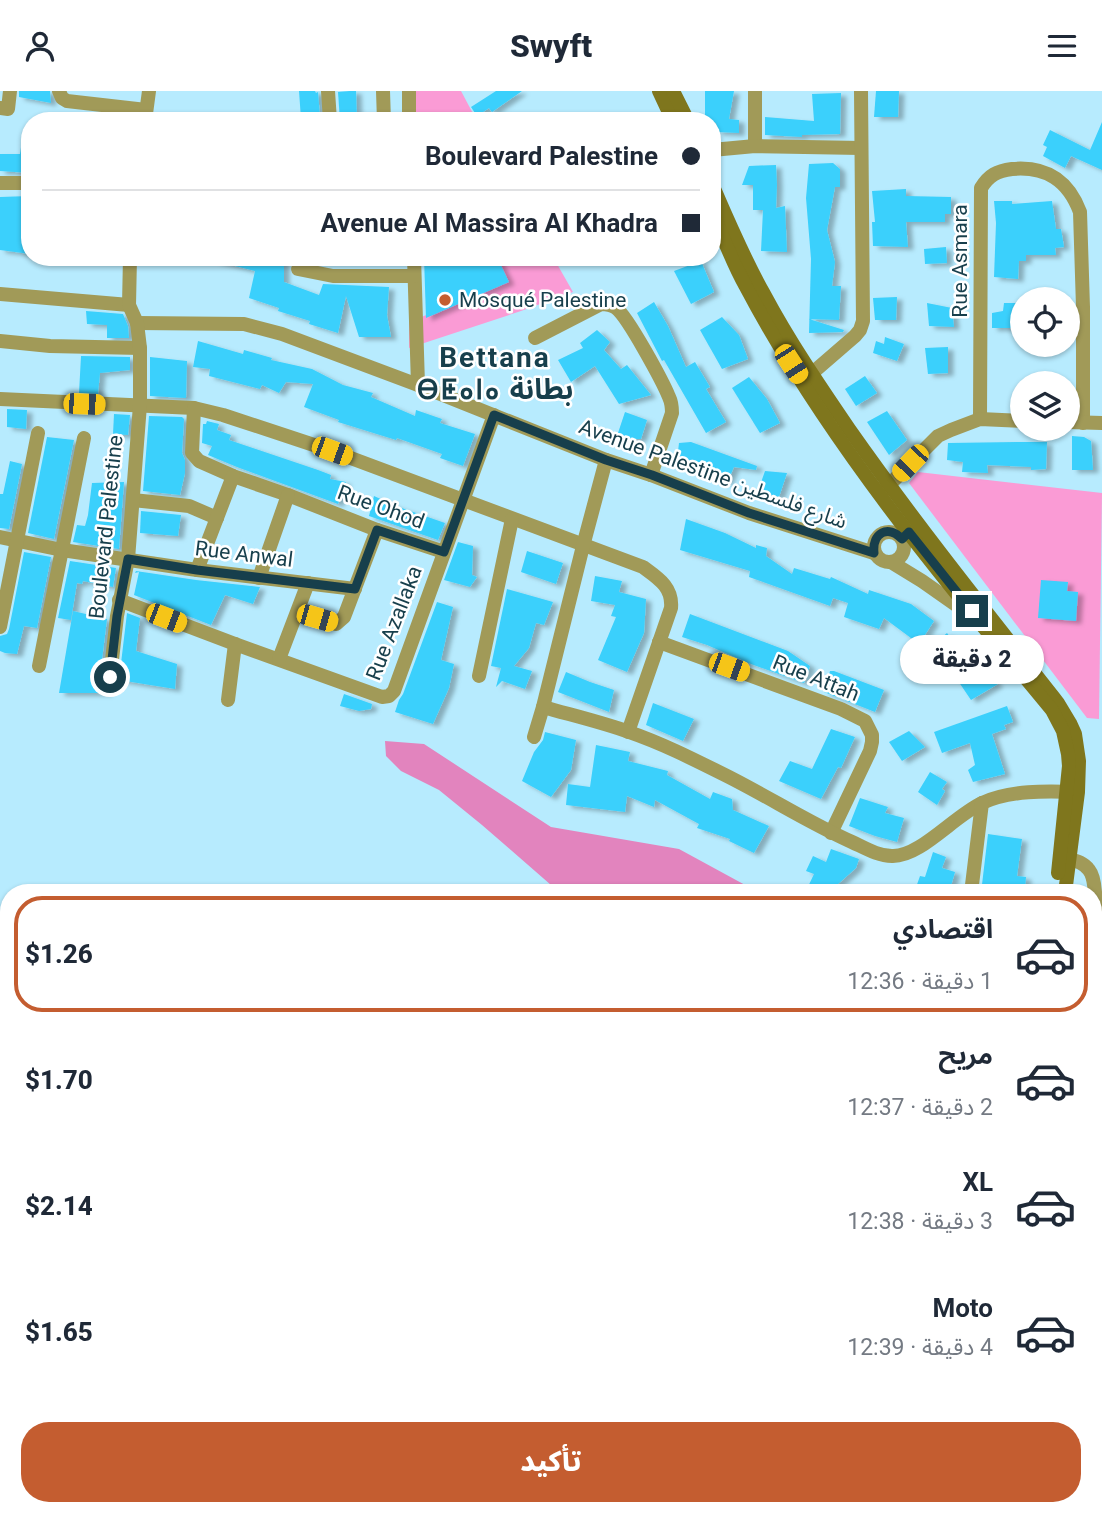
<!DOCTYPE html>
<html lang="ar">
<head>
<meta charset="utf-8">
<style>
  :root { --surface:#fff; --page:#f6f6f7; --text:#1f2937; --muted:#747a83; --line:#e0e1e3; --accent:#c45d30 }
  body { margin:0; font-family:Roboto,"Noto Sans Arabic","Noto Sans Tifinagh",sans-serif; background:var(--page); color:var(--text); direction:rtl; height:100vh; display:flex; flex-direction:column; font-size:26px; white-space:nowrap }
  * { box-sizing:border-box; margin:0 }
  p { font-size:23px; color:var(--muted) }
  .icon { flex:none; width:38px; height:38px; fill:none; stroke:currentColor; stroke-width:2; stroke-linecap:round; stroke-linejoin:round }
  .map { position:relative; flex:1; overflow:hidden; direction:ltr }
  .sheet { position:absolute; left:0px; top:793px; width:1102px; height:632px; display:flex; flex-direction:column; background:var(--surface); border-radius:28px 28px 0 0; box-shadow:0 2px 5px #0004; direction:rtl }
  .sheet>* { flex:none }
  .guide { position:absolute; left:21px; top:21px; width:700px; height:154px; border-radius:28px; box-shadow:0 2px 5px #0004; direction:rtl; display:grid; align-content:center; height:154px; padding:0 21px; background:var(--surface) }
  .fabs { position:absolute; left:1010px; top:196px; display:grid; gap:14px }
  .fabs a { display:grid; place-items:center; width:70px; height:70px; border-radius:50%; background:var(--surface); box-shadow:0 2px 5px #0004; font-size:35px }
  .end { position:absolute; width:32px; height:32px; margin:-16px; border:9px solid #173f4c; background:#fff; box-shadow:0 0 0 4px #fff }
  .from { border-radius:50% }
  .bubble { position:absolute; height:49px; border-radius:24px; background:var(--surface); box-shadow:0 2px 5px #0004; font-size:23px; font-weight:800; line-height:49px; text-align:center; direction:rtl }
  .car { position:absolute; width:21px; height:42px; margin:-21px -10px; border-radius:9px; box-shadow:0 0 5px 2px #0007; background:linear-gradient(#f5c518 24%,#345 0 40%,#f5c518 0 76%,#345 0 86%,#f5c518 0) }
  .guide b { display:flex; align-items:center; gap:24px; height:66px; font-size:26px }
  .guide b+b { border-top:2px solid var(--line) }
  .guide i { width:18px; height:18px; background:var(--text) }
  ul { padding:12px 0 0; list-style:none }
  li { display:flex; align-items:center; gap:21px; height:116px; margin:0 14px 10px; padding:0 7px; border:4px solid transparent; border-radius:28px }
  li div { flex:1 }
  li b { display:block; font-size:26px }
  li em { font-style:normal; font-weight:800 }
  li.selected { border-color:var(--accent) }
  li>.icon { width:63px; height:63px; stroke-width:1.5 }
  .button { display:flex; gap:14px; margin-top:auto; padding:14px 21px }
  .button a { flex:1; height:80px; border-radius:28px; background:var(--accent); color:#fff; font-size:28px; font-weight:800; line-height:80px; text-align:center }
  header { display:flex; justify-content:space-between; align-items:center; height:91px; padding:0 21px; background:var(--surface); font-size:32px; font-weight:800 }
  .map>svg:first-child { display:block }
</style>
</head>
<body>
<header><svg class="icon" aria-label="menu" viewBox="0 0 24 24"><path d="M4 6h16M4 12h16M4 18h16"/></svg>Swyft<svg class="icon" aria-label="person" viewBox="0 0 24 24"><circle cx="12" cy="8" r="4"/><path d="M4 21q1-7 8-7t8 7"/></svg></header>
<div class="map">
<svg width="1102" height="1423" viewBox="0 0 1102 1423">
  <defs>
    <filter id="shadow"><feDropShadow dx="5.5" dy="3" stdDeviation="2" flood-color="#0004"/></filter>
  </defs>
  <rect width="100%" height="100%" fill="#b7ebfe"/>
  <g fill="#fa9bd5">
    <polygon points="406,0 461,0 477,30 406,30"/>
    <polygon points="497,166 553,166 573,201 521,220 409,257 409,231 508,191"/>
    <polygon points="918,381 1102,402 1099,628 1087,627 909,392"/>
    <polygon points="1094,1176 1102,1178 1102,1247 1094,1267"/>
    <polygon points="1102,1271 1102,1414 1088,1423 1011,1423 1015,1416 1094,1416 1094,1293"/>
    <polygon points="422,1416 916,1416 911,1423 432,1423"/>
    <polygon points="958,1416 1003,1416 999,1423 955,1423"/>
  </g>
  <polygon fill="#e284be" points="385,650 424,653 551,736 679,758 758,801 568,801 551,794 482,734 439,699 401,680 386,665"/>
  <g fill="#3bd0fc" filter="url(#shadow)">
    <polygon points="19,0 50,0 51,12 19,6"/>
    <polygon points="299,0 315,0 316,2 318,1 320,26 301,28"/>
    <polygon points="350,0 356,0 357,30 340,30 338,1"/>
    <polygon points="496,0 522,0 492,21 489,17 477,25 471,16"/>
    <polygon points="705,0 734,0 729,28 739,29 739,42 717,41 716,32 712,31 712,30 705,30"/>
    <polygon points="876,0 899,0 898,26 874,26"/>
    <polygon points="841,2 840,43 802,44 802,46 765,44 765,26 814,30 812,3"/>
    <polygon points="1102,31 1102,79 1071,65 1065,77 1043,65 1047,56 1043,54 1050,39 1090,59"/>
    <polygon points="23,43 30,43 30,82 0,80 0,63 20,63"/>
    <polygon points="833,72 840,78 840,96 835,96 827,139 835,171 832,195 841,195 839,229 809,228 844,239 843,241 809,242 811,168 806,107 809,73"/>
    <polygon points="776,74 777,94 776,117 785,115 787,161 761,160 763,119 753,119 753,94 742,94 749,75"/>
    <polygon points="906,98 906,105 951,106 951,123 945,123 945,131 906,131 908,156 873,155 872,131 875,131 872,100"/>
    <polygon points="30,105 30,163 0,159 0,106"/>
    <polygon points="994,110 1012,110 1012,113 1052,110 1056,138 1061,138 1064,156 1055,157 1056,164 1026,164 1026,170 1019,170 1018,188 994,186 996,132"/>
    <polygon points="946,156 947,172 925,173 924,158"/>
    <polygon points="216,166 284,166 284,191 319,204 323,193 389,196 387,224 391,246 359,246 346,205 338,242 309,233 310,230 278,220 279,217 249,207 255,180 215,170"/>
    <polygon points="424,166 497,166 509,191 426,227"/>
    <polygon points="701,170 714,201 691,213 674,180"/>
    <polygon points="897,206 896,229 875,229 873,207"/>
    <polygon points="654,211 668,235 686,276 695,271 710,296 706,298 726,331 706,342 664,269 662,270 637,222"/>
    <polygon points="927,212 952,217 954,236 929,235"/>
    <polygon points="1004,212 1022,212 1016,237 992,237 992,222 1003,220"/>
    <polygon points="86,220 123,223 128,235 129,247 107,247 107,234 87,233"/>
    <polygon points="722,226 739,244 748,268 722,278 700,239"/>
    <polygon points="597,239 610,251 604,259 621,278 627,274 651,304 619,313 595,275 571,291 558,269 583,257 580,252"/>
    <polygon points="885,246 904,253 897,270 873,262 876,250 884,253"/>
    <polygon points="198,250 243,263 244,259 272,267 271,269 312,278 343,294 373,302 371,306 415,325 416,319 442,328 440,332 475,343 463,375 440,367 442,363 397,347 396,349 338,331 339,329 304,316 313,293 286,291 279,302 262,294 260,298 209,285 210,278 193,276"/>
    <polygon points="948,256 948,282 928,283 925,257"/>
    <polygon points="81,265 130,266 130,279 100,282 98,303 79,302"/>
    <polygon points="150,266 187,270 186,307 150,305"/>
    <polygon points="865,285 877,302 856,315 845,298"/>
    <polygon points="749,286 767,308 780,332 760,342 732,297"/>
    <polygon points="7,318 27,319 26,338 7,336"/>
    <polygon points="887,320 907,349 889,364 867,331"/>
    <polygon points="625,321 647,329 641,348 616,348"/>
    <polygon points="114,323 130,324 128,344 113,343"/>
    <polygon points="149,325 182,326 184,328 182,362 185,369 185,382 180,404 143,400"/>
    <polygon points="207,330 219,333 217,339 231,344 229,349 318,379 331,384 330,388 346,391 338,413 237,376 208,364 212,355 202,352 203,333 206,333"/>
    <polygon points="1072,345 1084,346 1091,350 1093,379 1072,379"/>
    <polygon points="47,346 74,349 54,448 28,442"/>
    <polygon points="691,351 757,375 756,379 734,376 727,392 706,383 706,382 684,375 677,369 679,352"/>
    <polygon points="1017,351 1047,351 1046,378 1031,379 1031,376 987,374 988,382 962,381 963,371 947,369 948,352"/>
    <polygon points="10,370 22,373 9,438 0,437 0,403 3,403"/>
    <polygon points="765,380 787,382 779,406 758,400"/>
    <polygon points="124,391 119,458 73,451 77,434 85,435 88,424 92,392"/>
    <polygon points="374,405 396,415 445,432 438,449 369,425"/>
    <polygon points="141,420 181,424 178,445 140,442"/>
    <polygon points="686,428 725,442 756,457 756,454 767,457 766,465 792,483 794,477 830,488 831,486 868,503 869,499 911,513 934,530 919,553 884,527 879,538 844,526 848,512 833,507 830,515 749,486 750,480 680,459"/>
    <polygon points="458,451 473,455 472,484 477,486 470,496 444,489"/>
    <polygon points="527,460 563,472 556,493 521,481"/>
    <polygon points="24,461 51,466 37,537 24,535 17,563 5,562 0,560 0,545 7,543 9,538"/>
    <polygon points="70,470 116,477 113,496 83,490 82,493 77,492 71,529 58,527"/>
    <polygon points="136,480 196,489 260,496 253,513 225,504 211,534 134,504 139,481 135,482"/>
    <polygon points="595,485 622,490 619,501 646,508 644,542 627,581 598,569 616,526 611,525 615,514 591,510"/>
    <polygon points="1041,489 1068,491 1067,500 1078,501 1076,530 1038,527"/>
    <polygon points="507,498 553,511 544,534 536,532 529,557 514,575 532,580 525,598 502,590 496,596 501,577 491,575"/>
    <polygon points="437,511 453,516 441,569 454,573 449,597 433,633 395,621 399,609 403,603"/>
    <polygon points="73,520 107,528 100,585 102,590 107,595 107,602 59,602"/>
    <polygon points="127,522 140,527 136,560 177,573 175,598 119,589"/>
    <polygon points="690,523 788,560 810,575 804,592 751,573 707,554 682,546"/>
    <polygon points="947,542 973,578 977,575 998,593 971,609 948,575 940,579 926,560"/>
    <polygon points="830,580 834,580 884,599 875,621 824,601"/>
    <polygon points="566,581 590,591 614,599 609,621 558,601"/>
    <polygon points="344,603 372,613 371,618 359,620 340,615"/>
    <polygon points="653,612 694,628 683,650 646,634"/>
    <polygon points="1007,615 1013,631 1004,634 1006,638 992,643 1005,683 973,691 968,679 975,674 970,652 942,662 934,641"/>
    <polygon points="831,638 855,646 841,677 838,676 821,708 779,690 790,670 812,678"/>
    <polygon points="909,640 925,656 902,670 889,651"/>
    <polygon points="545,641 576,649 571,679 551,706 522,690 534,661 543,649"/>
    <polygon points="596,654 630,661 628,670 668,680 667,684 710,708 713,701 732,708 733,719 769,735 754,762 729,750 730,748 697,737 699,733 655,709 654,716 627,705 625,721 566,714 568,693 590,696"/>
    <polygon points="930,681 947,691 942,698 945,700 937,714 918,701"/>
    <polygon points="860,707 888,716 885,722 904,727 897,751 875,745 849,735"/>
    <polygon points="988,743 1022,748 1017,785 1026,786 1025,799 1022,798 1022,802 981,802"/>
    <polygon points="831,758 859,768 856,777 828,802 805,802 814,783 806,780 813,765 826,771"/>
    <polygon points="933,761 946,766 942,777 955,781 949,802 914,802 920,785 925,786"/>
  </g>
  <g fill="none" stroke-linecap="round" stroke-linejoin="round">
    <g stroke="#a19a58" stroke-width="14">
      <polyline points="59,0 62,7 67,10 146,19"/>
      <polyline points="328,0 330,30"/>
      <polyline points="383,0 384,30"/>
      <polyline points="409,0 409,30"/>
      <polyline points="755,0 755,55"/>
      <polyline points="0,17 8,18 10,0"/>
      <polyline points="145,30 149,0"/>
      <polyline points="712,59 755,55 861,57"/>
      <polyline points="0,92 30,92"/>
      <polyline points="414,166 418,294"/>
      <polyline points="298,178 333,185 414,185"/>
      <polyline points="0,203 129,214"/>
      <polyline points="137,232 244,233 282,243 418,294 606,369 651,384 749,422 874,462"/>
      <path d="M 535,247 L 601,213 C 606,213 612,214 616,217 C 628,226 663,291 669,306 C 672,312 672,316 672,322 L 651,384"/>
      <polyline points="0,250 50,255 140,257"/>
      <polyline points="803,290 855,245 860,239 863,230 861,0"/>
      <path d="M 0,308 L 194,317 L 223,324 L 332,360 L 643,476 C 658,487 673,496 671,517 L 628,641"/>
      <polyline points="194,317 192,362 199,370 233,385 288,404 377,439 444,461"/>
      <path d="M 980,328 L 981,97 C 989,84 997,80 1012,78 C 1046,75 1068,89 1080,121 L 1083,216 L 1083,332"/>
      <polyline points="1068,331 1102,332"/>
      <polyline points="881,402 938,345 951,339 980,328 1022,330"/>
      <polyline points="133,409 189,415 217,427"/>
      <circle cx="889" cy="456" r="15"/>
      <polyline points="0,446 62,459 197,479 355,498"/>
      <polyline points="891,471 922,490 969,523"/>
      <polyline points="197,479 233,385"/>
      <polyline points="259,487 288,404"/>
      <polyline points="119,509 235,553 382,606 389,605 394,600 494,324"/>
      <polyline points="298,522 336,533 344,526 377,439"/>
      <polyline points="0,536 38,342"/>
      <polyline points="659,551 841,618 865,630 872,644 872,651 870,660 831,742"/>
      <polyline points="279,568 308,492"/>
      <polyline points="39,575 84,347"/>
      <polyline points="479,585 512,428"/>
      <polyline points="110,586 117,525 128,468 140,314 140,257 137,232 129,214 130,166"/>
      <polyline points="228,609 235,553"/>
      <path d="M 543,616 C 571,624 601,631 629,641 C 661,652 691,667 721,682 C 766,704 807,731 852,751 C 865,757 878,765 892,765 C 920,766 954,725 982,712 C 1010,699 1046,700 1076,701"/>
      <polyline points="534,646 543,616 583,455 606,369"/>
      <path d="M 1069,768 C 1077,770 1084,772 1089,779 C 1098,790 1095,825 1095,841"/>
      <polyline points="971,802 982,712"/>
      <polyline points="0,1344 9,1344"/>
      <polyline points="302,1423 321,1416"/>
    </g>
    <g stroke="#7f761d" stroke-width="14">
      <polyline points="659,0 673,30"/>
      <polyline points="673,0 688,30"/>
      <path d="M 712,93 C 728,130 744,168 764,203 C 789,250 819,294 849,338 C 915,432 987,522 1058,612 L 1070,632 L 1075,643 L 1079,670 L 1078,701 L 1065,802"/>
      <path d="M 712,121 C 723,145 732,171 745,194 C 825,346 942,487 1052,619 L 1063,640 L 1068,663 L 1069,675 L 1058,782"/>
      <polyline points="1094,985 1102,994"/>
    </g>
    <g stroke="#4d4708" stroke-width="21">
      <polyline points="0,914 9,929"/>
      <polyline points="0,942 9,957"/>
      <polyline points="367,1416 376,1423"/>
      <polyline points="394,1416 403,1423"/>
    </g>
    <g stroke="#527f8e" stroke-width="2">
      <polyline points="0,972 9,986"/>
      <polyline points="0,987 9,1001"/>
      <polyline points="355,1416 364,1423"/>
    </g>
    <g stroke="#527f8e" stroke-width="7">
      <g id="rail">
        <polyline points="1094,1117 1102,1099"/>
        <polyline points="1094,1136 1102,1119"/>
        <polyline points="938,1423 942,1416"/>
      </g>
    </g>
    <use href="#rail" stroke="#fff" stroke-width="4.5" stroke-dasharray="13" stroke-linecap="butt"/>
  </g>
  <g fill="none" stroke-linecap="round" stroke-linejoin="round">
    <path stroke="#173f4c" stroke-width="9" d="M 110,586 L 117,525 L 128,468 L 197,479 L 355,498 L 377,439 L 444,461 L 494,324 L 606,369 L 652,384 L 749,422 L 874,462 C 872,442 888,433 902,448 L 909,441 L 972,520"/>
  </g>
  <circle fill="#c45d30" stroke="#fff" stroke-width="2.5" cx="445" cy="209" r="7"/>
  <g text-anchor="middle" stroke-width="5" stroke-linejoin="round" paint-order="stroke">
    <g font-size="21" fill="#173f4c" stroke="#fff">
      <text transform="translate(960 170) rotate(-90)" y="7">Rue Asmara</text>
      <text transform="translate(713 383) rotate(20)" y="7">Avenue Palestine شارع فلسطين</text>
      <text transform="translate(381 416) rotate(20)" y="7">Rue Ohod</text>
      <text transform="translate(106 436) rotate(-84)" y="7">Boulevard Palestine</text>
      <text transform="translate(244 463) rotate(7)" y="7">Rue Anwal</text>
      <text transform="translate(394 532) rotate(-69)" y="7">Rue Azallaka</text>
      <text transform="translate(816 587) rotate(22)" y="7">Rue Attah</text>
    </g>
    <g font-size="21" fill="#173f4c" stroke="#fff" text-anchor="start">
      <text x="459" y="216">Mosqué Palestine</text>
    </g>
    <g font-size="28" font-weight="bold" letter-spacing="2" fill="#173f4c" stroke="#fff">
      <text x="495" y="276">Bettana<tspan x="495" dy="32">ⴱⵟⴰⵏⴰ بطانة</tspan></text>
    </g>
  </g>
</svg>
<div class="fabs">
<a><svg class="icon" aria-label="locate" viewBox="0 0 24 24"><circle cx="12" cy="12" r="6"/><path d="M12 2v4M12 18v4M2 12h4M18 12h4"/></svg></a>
<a><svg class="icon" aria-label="layers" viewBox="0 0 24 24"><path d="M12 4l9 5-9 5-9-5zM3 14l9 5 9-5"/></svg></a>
</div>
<i class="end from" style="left:110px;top:586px"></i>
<i class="end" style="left:972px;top:520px"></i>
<div class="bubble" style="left:900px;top:544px;width:144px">2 دقيقة</div>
<i class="car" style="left:791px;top:273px;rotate:147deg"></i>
<i class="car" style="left:84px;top:313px;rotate:92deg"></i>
<i class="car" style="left:332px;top:360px;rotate:110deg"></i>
<i class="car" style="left:910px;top:372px;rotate:224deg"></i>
<i class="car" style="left:166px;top:527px;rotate:111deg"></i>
<i class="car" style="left:317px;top:527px;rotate:106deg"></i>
<i class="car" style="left:729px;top:576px;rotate:110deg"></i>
<div class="guide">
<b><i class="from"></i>Boulevard Palestine</b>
<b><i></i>Avenue Al Massira Al Khadra</b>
</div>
<section class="sheet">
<ul>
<li class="selected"><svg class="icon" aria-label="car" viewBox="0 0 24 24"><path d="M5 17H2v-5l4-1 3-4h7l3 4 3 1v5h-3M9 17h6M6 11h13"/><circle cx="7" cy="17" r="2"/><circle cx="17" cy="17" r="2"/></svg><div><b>اقتصادي</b><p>1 دقيقة · 12:36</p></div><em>$1.26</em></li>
<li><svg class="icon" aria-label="car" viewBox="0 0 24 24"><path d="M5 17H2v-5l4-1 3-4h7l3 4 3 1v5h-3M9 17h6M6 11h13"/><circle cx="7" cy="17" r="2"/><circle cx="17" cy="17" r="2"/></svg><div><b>مريح</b><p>2 دقيقة · 12:37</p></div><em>$1.70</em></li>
<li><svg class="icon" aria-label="car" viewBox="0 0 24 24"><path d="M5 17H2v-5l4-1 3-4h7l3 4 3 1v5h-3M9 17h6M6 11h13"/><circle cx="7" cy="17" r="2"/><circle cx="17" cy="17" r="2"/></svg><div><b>XL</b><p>3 دقيقة · 12:38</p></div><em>$2.14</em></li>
<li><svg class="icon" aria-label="car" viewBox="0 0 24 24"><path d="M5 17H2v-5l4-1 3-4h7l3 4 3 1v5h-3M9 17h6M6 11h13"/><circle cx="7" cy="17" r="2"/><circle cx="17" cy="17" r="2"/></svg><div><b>Moto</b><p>4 دقيقة · 12:39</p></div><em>$1.65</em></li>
</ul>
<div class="button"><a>تأكيد</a></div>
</section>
</div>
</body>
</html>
